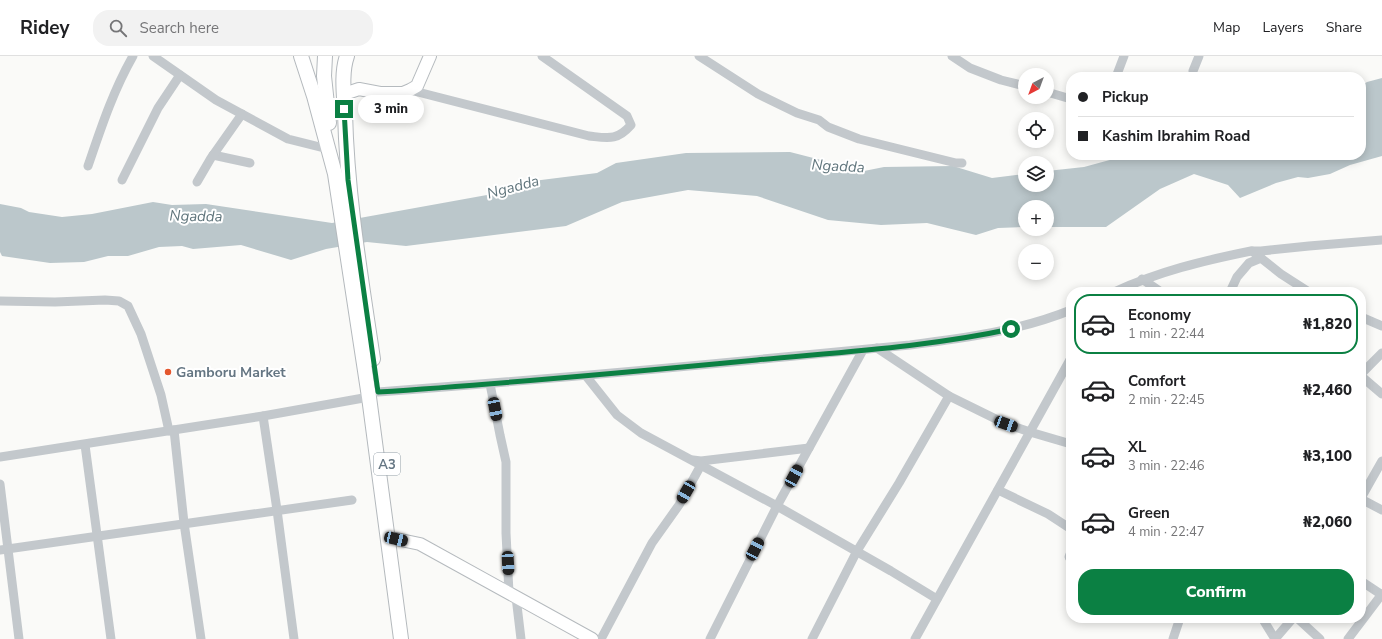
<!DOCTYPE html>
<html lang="en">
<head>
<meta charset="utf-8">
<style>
  :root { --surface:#fff; --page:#f2f2f2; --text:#202124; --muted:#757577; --line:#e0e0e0; --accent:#0b8043 }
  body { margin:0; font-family:"Nunito Sans",sans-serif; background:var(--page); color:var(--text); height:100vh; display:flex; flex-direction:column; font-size:15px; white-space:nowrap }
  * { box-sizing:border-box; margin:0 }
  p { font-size:13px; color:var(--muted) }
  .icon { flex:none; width:22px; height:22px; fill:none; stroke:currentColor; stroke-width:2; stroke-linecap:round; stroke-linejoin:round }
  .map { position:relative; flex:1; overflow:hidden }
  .drawer { position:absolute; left:1066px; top:231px; width:300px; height:336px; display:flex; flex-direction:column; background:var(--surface); border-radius:16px; box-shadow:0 2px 10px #0003 }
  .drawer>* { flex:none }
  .guide { position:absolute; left:1066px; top:16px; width:300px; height:88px; border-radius:16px; box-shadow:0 2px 10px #0003; display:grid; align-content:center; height:88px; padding:0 12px; background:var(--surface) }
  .needle { width:26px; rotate:221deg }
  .buttons { position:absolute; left:1018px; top:12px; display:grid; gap:8px }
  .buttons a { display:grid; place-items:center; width:36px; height:36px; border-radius:50%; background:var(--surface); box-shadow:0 2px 10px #0003; font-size:20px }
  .end { position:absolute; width:18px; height:18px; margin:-9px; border:5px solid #0b8043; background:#fff; box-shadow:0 0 0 2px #fff }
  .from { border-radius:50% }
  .bubble { position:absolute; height:28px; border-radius:14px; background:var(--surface); box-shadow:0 2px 10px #0003; font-size:13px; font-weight:800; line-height:28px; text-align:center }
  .car { position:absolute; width:12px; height:24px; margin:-12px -6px; border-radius:5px; box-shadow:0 0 3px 1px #0007; background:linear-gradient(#222 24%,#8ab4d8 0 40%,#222 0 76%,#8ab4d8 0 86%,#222 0) }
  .guide b { display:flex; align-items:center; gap:14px; height:38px; font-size:15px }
  .guide b+b { border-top:1px solid var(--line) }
  .guide i { width:10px; height:10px; background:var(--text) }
  ul { padding:7px 0 0; list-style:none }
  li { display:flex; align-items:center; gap:12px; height:60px; margin:0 8px 6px; padding:0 4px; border:2px solid transparent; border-radius:16px }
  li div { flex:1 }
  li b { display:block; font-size:15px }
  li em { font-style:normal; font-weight:800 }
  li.selected { border-color:var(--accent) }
  li>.icon { width:36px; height:36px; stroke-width:1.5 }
  .cta { display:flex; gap:8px; margin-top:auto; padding:8px 12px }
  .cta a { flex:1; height:46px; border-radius:16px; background:var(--accent); color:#fff; font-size:16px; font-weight:800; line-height:46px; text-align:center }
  header { display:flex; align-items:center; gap:24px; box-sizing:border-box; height:56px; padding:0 20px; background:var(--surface); border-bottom:1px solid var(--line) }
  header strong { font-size:19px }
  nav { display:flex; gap:22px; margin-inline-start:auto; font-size:14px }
  .search { width:280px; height:36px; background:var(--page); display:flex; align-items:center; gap:10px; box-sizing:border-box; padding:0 14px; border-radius:16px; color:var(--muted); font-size:15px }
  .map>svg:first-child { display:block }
</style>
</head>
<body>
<header>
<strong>Ridey</strong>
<div class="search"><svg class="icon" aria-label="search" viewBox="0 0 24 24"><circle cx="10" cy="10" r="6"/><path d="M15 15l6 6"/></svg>Search here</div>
<nav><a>Map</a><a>Layers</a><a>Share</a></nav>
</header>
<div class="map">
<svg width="1382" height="583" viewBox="0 0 1382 583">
  <rect width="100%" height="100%" fill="#fafaf8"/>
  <polygon fill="#bbc7cb" points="1382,22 1382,100 1350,109 1330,118 1308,122 1298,121 1276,127 1240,142 1228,129 1194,118 1160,133 1106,171 1047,171 1047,151 1025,151 1025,171 998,172 976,179 927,167 881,169 828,164 757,140 688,134 622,146 566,170 406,190 367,186 326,193 291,204 241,189 193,193 182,190 159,191 128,200 108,200 84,206 50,207 2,200 0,196 0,148 21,152 29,156 62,161 92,158 153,146 172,149 206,148 332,167 509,135 517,127 597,117 616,107 686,97 790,96 864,115 884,111 953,110 992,122 1025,118 1025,129 1047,129 1047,115 1084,111 1128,99 1361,99 1361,30 1367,26"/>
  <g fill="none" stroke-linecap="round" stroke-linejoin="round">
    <g stroke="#b5babe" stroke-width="14">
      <g id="major">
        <polyline points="344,38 359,33 380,37 403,37 410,34 417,30 430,0"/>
        <polyline points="396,483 420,488 592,583"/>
      </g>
    </g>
    <g stroke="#b4b9bd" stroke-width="16">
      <g id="highway">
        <polyline points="301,0 314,40 335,118 369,341 401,583"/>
        <polyline points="325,0 324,20 329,67"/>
        <path d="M 347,0 C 341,17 344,39 345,57 C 347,140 361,222 373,303"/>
      </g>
    </g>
    <g stroke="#c3c8cc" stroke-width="9">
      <polyline points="153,0 216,44 288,83 328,93"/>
      <polyline points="699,0 758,38 797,57 819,64 828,71 859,83 956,107 962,107"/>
      <polyline points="952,0 970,12 1001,24 1025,30"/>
      <polyline points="1193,15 1199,0"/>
      <polyline points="1116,21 1124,0"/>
      <path d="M 410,34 L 589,80 C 608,82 617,85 631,69 L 627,60 L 542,0"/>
      <polyline points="1047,36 1071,43"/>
      <polyline points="213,99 250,107"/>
      <path d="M 88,110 C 101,72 113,35 133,0"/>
      <polyline points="122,124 158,52 180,19"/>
      <polyline points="197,126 211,102 242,58"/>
      <polyline points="1252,195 1281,218 1309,236"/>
      <polyline points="1142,223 1161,236"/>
      <path d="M 1114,236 C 1160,215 1202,205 1251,195 L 1261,195 L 1309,190 L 1382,184"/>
      <polyline points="1230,236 1237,221 1249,207 1261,202"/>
      <polyline points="0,245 55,246 105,244 119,245 128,250 141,278 161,339 169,375"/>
      <polyline points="1361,261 1382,270"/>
      <polyline points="877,292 949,340 1006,368 1030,376 1071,388"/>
      <polyline points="1361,318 1382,297"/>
      <polyline points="586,320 617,359 641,377 777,450 891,515 937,543"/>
      <polyline points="1361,320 1382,338"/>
      <polyline points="490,328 500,379 506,406 506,477 509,537"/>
      <path d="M 378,336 C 513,326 649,314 784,301 C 826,297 868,293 910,289 C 965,282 1019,275 1071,254"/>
      <polyline points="263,360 277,454 294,583"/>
      <polyline points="174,374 184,467 201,583"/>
      <polyline points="85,389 111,583"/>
      <polyline points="0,401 263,360 369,341"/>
      <polyline points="693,404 701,405 809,392"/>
      <polyline points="0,428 19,583"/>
      <polyline points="998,434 1048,458 1071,473"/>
      <polyline points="1361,442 1382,405"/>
      <polyline points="1361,443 1382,454"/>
      <polyline points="0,494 352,444"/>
      <polyline points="1071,496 1069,501 1071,504"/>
      <polyline points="1361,525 1382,539"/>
      <polyline points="516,541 521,583"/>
      <polyline points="1262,562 1275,583"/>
      <polyline points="1297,562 1320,583"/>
      <polyline points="601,583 652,487 679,449 701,409"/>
      <polyline points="710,583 777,450 863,294"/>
      <polyline points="812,583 857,495 899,427 949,340"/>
      <polyline points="915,583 1071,302"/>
      <polyline points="1173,583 1180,562"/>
      <polyline points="1275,583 1293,562"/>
      <polyline points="1348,583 1382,538"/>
    </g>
    <use href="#major" stroke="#fff" stroke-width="12"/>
    <use href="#highway" stroke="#fff" stroke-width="14"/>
  </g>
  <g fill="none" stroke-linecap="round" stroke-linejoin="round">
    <path stroke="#0b8043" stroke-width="5" d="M 344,53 L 348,124 L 378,336 C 504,328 631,316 757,304 C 841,296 928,291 1011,273"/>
  </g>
  <circle fill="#e4572e" stroke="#fff" stroke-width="1.5" cx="168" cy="316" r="4"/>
  <g text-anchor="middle" stroke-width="4" stroke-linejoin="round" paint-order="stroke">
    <rect fill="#fff" stroke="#939fa8" stroke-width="1" x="374" y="397" width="26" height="22" rx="3"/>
    <g font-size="13" font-weight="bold" fill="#657683">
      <text x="387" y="413">A3</text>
    </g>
    <g font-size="14" font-weight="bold" fill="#657683" stroke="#fff" text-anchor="start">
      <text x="176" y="321">Gamboru Market</text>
    </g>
    <g font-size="15" font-style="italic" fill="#60757c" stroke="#fff">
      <text transform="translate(838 110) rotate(3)" y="5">Ngadda</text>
      <text transform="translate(513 131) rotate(-15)" y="5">Ngadda</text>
      <text transform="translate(196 160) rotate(1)" y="5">Ngadda</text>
    </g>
  </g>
</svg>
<div class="buttons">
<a><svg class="needle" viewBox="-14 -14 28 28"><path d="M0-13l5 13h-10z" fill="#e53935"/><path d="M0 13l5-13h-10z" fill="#757577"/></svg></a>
<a><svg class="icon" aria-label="locate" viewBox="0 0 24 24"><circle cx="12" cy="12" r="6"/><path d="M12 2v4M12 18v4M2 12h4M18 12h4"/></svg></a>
<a><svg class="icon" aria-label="layers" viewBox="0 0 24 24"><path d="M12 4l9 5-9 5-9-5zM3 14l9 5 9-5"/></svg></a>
<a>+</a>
<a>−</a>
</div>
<i class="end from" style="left:1011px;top:273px"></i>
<i class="end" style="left:344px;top:53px"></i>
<div class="bubble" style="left:358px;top:39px;width:66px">3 min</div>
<i class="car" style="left:495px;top:353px;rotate:169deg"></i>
<i class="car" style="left:1006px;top:368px;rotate:110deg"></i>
<i class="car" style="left:794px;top:420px;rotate:28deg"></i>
<i class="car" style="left:686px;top:436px;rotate:210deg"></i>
<i class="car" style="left:396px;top:483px;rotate:103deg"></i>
<i class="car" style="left:755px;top:493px;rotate:27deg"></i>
<i class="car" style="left:508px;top:507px;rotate:177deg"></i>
<div class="guide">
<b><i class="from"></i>Pickup</b>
<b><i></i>Kashim Ibrahim Road</b>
</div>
<section class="drawer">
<ul>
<li class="selected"><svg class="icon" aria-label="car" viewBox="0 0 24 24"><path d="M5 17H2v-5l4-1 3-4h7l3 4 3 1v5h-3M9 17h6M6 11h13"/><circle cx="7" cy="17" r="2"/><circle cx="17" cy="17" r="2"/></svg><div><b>Economy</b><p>1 min · 22:44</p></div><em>₦1,820</em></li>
<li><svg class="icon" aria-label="car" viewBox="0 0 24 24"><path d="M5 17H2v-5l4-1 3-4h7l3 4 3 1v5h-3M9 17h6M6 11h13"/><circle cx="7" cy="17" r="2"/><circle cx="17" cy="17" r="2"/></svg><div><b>Comfort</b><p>2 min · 22:45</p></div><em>₦2,460</em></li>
<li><svg class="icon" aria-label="car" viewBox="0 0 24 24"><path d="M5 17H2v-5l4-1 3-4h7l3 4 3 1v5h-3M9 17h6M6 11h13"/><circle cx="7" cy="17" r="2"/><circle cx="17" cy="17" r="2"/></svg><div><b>XL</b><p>3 min · 22:46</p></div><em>₦3,100</em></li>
<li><svg class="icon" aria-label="car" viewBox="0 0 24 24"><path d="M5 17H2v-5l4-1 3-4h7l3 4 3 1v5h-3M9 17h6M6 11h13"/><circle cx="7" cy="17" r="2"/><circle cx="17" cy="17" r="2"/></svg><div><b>Green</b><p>4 min · 22:47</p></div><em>₦2,060</em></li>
</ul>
<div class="cta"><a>Confirm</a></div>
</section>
</div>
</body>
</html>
